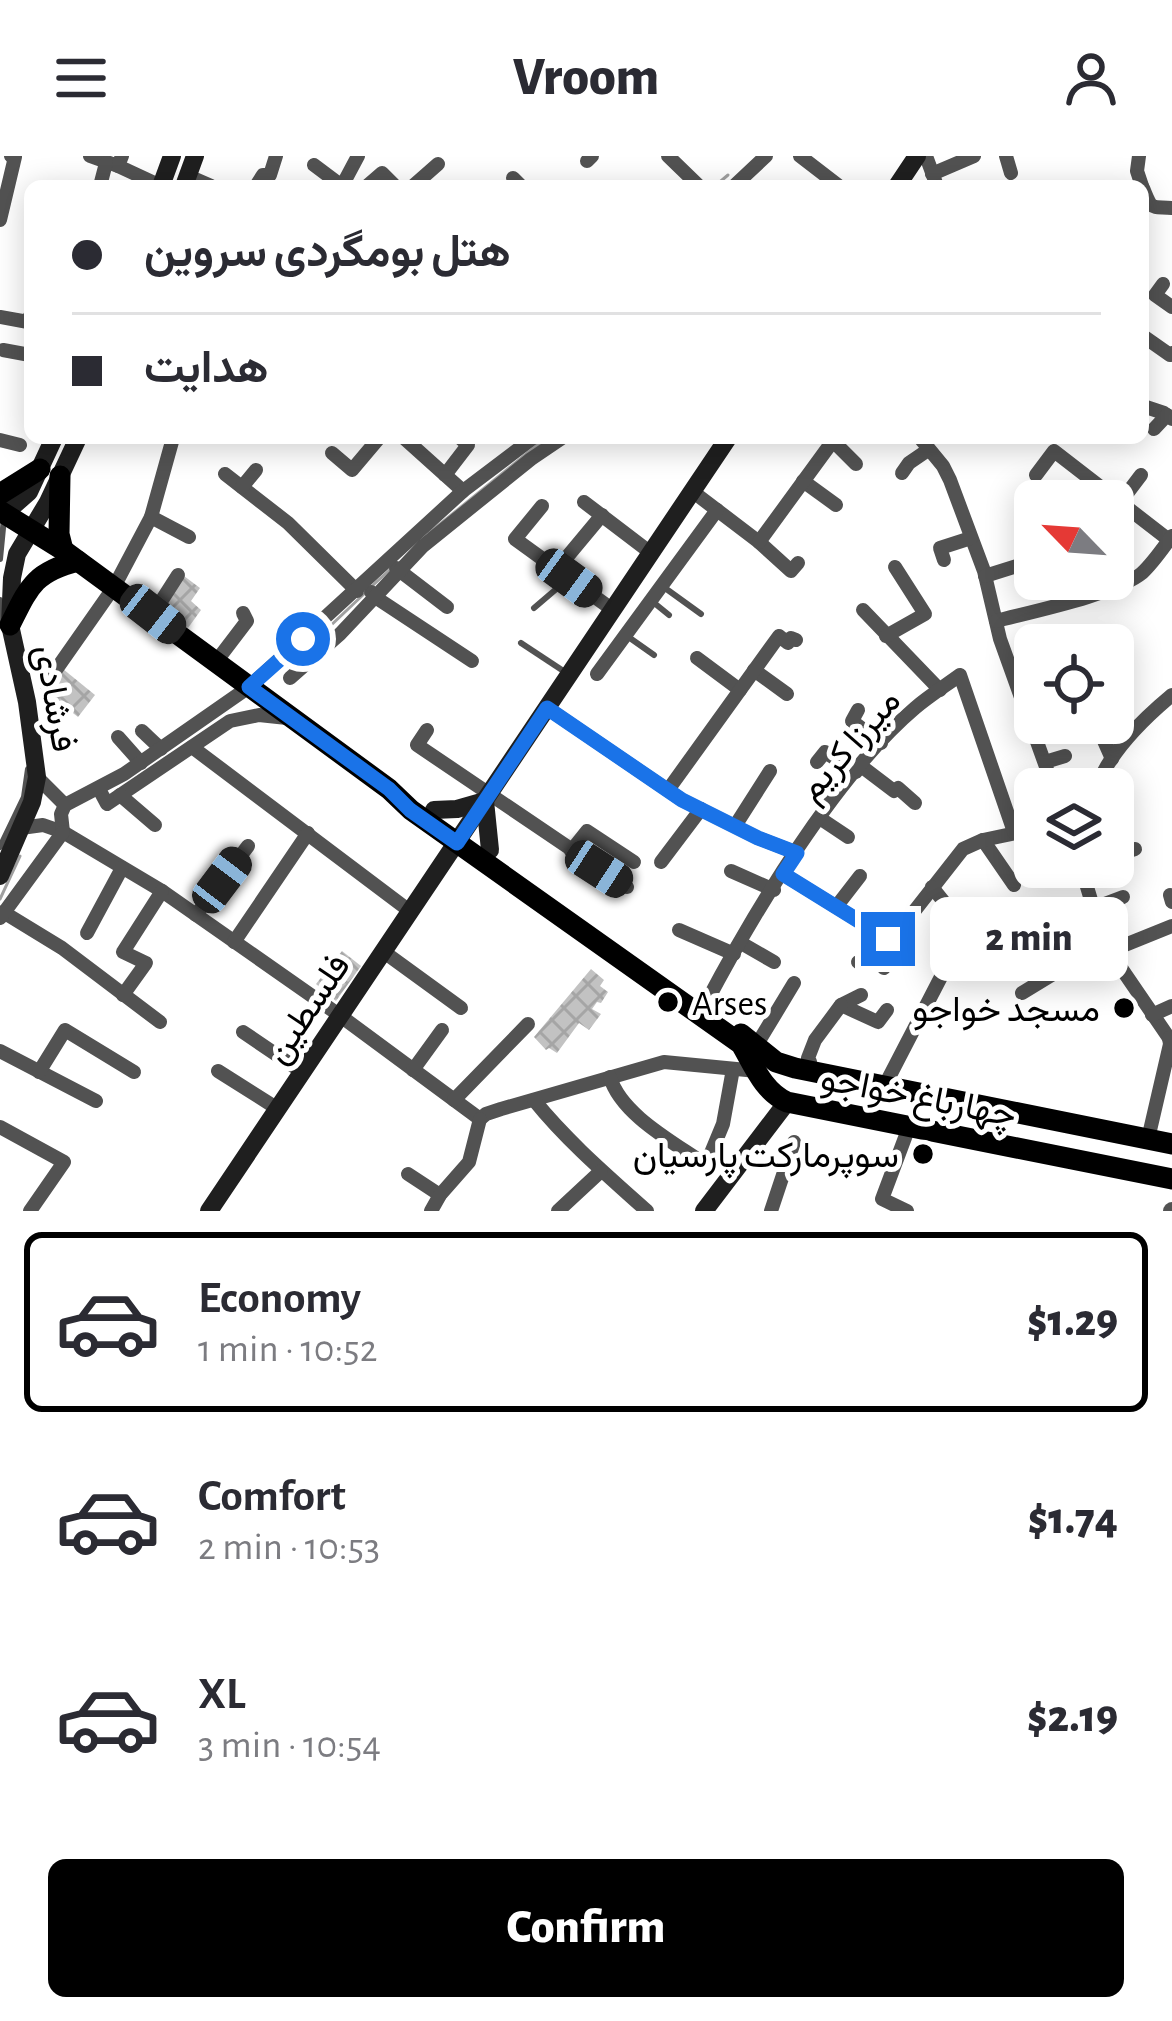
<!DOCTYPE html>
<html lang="en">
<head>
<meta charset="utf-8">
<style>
  :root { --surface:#fff; --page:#f7f7f7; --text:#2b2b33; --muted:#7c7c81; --line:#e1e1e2; --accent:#000 }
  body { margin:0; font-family:"Alegreya Sans",Vazirmatn,sans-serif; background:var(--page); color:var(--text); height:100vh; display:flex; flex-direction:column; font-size:45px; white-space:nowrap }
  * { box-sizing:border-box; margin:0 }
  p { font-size:39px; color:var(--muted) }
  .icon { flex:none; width:66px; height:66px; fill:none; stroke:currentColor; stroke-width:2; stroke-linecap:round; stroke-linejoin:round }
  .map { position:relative; height:1055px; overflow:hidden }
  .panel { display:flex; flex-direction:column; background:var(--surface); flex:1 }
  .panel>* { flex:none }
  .hud { position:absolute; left:24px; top:24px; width:1125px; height:264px; border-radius:18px; box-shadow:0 6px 30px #0003; display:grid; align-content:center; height:264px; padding:0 48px; background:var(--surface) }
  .needle { width:78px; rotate:295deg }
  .fabs { position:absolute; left:1014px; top:324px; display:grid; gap:24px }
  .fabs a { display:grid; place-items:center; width:120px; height:120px; border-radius:18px; background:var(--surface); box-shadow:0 6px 30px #0003; font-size:60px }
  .end { position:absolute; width:54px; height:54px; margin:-27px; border:15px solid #1a73e8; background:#fff; box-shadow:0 0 0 6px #fff }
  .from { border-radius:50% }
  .bubble { position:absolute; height:84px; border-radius:18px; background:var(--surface); box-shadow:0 6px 30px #0003; font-size:39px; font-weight:800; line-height:84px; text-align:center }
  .car { position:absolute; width:36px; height:72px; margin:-36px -18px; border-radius:15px; box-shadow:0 0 9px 3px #0007; background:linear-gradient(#222 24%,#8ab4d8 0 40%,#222 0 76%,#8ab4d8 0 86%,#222 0) }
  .hud b { display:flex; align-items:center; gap:42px; height:114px; font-size:45px }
  .hud b+b { border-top:3px solid var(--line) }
  .hud i { width:30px; height:30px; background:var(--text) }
  ul { padding:21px 0 0; list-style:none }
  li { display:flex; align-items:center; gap:36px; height:180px; margin:0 24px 18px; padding:0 24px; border:6px solid transparent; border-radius:18px }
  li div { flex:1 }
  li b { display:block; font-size:45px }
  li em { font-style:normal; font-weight:800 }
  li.current { border-color:var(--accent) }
  li>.icon { width:108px; height:108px; stroke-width:1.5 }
  .primary-button { display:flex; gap:24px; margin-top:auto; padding:24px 48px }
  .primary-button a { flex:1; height:138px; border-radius:18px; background:var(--accent); color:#fff; font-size:48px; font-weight:800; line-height:138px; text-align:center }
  header { display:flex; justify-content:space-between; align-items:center; height:156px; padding:0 48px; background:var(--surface); font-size:54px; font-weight:800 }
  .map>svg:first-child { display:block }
</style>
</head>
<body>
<header><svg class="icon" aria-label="menu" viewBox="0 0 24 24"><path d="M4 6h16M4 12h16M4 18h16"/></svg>Vroom<svg class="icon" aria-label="person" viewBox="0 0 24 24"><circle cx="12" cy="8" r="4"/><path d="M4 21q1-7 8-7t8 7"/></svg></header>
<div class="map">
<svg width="1172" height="1055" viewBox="0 0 1172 1055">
  <defs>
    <pattern id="building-cross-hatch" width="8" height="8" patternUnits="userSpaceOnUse" patternTransform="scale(3)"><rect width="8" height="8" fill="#c2c2c2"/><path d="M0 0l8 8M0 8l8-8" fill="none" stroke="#a5a5a5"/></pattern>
  </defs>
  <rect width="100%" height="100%" fill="#fff"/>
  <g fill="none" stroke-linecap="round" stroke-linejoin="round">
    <g stroke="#a0a0a0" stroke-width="3">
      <polyline points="715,30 728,19"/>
      <polyline points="429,377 546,282"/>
      <polyline points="372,430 392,412"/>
      <polyline points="288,510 365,437"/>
      <polyline points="0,743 20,700"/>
    </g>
  </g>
  <g fill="url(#building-cross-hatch)">
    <polygon points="184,420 200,432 191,445 201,454 188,472 162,451"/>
    <polygon points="63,513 95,539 78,561 49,538 53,526"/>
    <polygon points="342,795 361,810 336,845 316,828"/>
    <polygon points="591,813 604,824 600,830 608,836 601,847 597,846 592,853 601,858 589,874 579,867 557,897 549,892 546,894 534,881"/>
  </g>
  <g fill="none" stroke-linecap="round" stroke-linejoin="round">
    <g stroke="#525252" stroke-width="6">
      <polyline points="0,403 4,362"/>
      <polyline points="665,432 701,458"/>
      <polyline points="0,444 2,464"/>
      <polyline points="653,446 669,459"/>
      <polyline points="534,452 568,423"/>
      <polyline points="627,480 654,499"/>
      <polyline points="521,487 568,518"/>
      <polyline points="0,691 24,641 28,613"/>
    </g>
    <g stroke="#525252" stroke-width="14">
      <polyline points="90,0 118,10"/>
      <polyline points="122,0 118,10 161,30"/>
      <polyline points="668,0 699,30"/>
      <polyline points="800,0 839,30"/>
      <polyline points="926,0 937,30"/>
      <polyline points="1006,0 1011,17"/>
      <polyline points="1139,0 1137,15 1142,30"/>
      <polyline points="587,5 592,0"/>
      <polyline points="314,9 342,30 358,0"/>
      <polyline points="932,18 974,0"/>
      <polyline points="188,20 211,30"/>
      <polyline points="513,22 521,30"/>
      <polyline points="100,30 106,7"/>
      <polyline points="256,30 263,19 270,19 276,0"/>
      <polyline points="367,30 382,17 395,30"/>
      <polyline points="413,30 438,8"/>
      <polyline points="734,30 766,0"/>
      <path d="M 1143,32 C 1152,55 1150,50 1172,52"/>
      <polyline points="0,64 15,1 11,0"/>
      <polyline points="1163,128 1155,139 1172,151"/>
      <polyline points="0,161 28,166 30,160"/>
      <polyline points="1143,180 1170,199 1172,197"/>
      <polyline points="3,194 30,199"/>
      <polyline points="1143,250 1164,257 1172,263"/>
      <polyline points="1154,273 1167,259"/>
      <polyline points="404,282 463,335"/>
      <polyline points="920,282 943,310 950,324 984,415 1000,483 1054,633"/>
      <polyline points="0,284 20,289"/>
      <polyline points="833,285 856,308"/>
      <polyline points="332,297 352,314 379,282"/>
      <polyline points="902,317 909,307 928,294"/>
      <polyline points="225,318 288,367 357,435"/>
      <polyline points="445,319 468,289 460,282"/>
      <polyline points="1036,319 1054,295 1169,384"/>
      <polyline points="803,325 836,349"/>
      <polyline points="242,331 256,314"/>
      <polyline points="692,335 759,386 791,415 798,407"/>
      <polyline points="584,346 651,397"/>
      <polyline points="542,350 515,383 613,454"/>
      <polyline points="1113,356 1141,319"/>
      <polyline points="151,361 189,381"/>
      <polyline points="759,386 835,282"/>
      <polyline points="944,404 940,392 971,382"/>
      <polyline points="396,412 447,451"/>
      <polyline points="557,413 602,359"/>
      <polyline points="985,420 1033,405"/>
      <polyline points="371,436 375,441 472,505"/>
      <polyline points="863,454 940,534"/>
      <polyline points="153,458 178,419"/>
      <path d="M 996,465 C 1030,456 1117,438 1142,417 C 1153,407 1163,392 1172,380"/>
      <polyline points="886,480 925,458 895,411"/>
      <polyline points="697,502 740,534"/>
      <polyline points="215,507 247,465 243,457"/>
      <polyline points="754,514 787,538"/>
      <polyline points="597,518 717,354"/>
      <polyline points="290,522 340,478 423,390 531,303 562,282"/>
      <polyline points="46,528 114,431 151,361 173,282"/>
      <polyline points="547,552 682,644 758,682 797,697"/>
      <polyline points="858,554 852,565 881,587"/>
      <polyline points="1096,567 1112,603"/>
      <polyline points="427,574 417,589 627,731"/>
      <polyline points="142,575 161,593"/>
      <polyline points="118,581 141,607"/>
      <polyline points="192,591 411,756"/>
      <polyline points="817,606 825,596 856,616"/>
      <polyline points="1045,606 1065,600"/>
      <polyline points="861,610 894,635 898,632 915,647"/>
      <polyline points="37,621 65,649"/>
      <polyline points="99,633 107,648 230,565 259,559 287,562"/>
      <path d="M 1096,633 C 1109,596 1142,564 1172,539"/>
      <polyline points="668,634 779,480 788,487 791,482 796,484"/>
      <polyline points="120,639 155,669"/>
      <polyline points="821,663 848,681"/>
      <polyline points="735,670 770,615"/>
      <polyline points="21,672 43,669 63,676 162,735 342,861 480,963 486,958 501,953 664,906 757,915"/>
      <polyline points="63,676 61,658 65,649 124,618 249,531 463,335 533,282"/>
      <polyline points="983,684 1014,729"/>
      <polyline points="571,695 587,675 634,706"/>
      <polyline points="1113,700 1135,693"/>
      <polyline points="661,706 701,653"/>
      <polyline points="1081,711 1104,787 1169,882"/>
      <polyline points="731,715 774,734"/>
      <polyline points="1040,716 1055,711"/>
      <polyline points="783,718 888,783 894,781 963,693 983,684 1035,673"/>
      <polyline points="932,731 956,761 962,756"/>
      <polyline points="1170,739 1172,746"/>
      <polyline points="836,751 860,720"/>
      <polyline points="1094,752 1123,741"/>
      <polyline points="3,756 62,792 160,866"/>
      <polyline points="196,759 248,690"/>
      <polyline points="0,762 63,676"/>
      <polyline points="679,774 734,798"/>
      <polyline points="87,777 122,712"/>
      <polyline points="234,786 308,677"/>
      <polyline points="741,787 774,806"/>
      <polyline points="1110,795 1172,770"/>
      <polyline points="384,796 461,852"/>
      <polyline points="858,806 863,809 881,779"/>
      <polyline points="884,812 891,798 888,783"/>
      <polyline points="1022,837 1104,787"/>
      <polyline points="123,839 146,807 123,796 162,735"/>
      <polyline points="861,839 841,849 878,866 887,854"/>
      <path d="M 705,849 C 754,756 835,620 915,552 C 929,540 945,530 960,519 L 1014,676"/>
      <polyline points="1152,859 1172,850"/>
      <polyline points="243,876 302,916"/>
      <polyline points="756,890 794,827"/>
      <polyline points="0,895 96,945"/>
      <polyline points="413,914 442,874"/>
      <polyline points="218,915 278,953"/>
      <polyline points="808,915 810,906 808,902 815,884 841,849"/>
      <polyline points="39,916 65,874 134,916"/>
      <path d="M 610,921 C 621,959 675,987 706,1009 L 723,968 L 733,913"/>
      <polyline points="884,931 943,817"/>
      <polyline points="454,944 528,868"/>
      <path d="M 534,944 C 567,985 608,1020 647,1055"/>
      <polyline points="0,971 64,1006 30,1055"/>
      <polyline points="1148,983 1170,888 1169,882"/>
      <polyline points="408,1018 440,1039"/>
      <polyline points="431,1055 440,1039 469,1006 480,963"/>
      <polyline points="558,1055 601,1015"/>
      <polyline points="771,1055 794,986"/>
      <polyline points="907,1055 882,1043 909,971"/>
    </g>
    <polyline stroke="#525252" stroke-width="16" points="1171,1055 1172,1054"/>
    <g stroke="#1f1f1f" stroke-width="18">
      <polyline points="161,30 172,0"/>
      <polyline points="184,30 195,0"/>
      <polyline points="897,30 917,0"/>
      <polyline points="4,358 29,336 54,282"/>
      <polyline points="434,654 457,653 485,645 490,694"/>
      <polyline points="0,720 32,646 37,621 27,546 10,469 12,422 17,398 48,346 78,282"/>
      <polyline points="209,1055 728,282"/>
      <polyline points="704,1055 787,946"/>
    </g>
    <g stroke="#000" stroke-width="21">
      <polyline points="60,320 59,378 63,394"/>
      <polyline points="0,338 40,313"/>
      <path d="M 0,355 L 63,394 L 389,633 L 411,654 L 741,888 C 754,910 763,935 787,946 L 1172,1023"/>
      <path d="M 10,469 C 29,431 34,416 78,405"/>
      <polyline points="741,878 776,906 795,912 1172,988"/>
    </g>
  </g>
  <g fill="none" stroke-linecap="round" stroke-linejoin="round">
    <polyline stroke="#1a73e8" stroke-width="15" points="303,483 249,531 389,633 410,654 457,687 547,552 682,644 758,682 797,697 783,718 888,783"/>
  </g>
  <g fill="#000" stroke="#fff" stroke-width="4.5">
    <circle cx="668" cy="846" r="12"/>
    <circle cx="1124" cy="852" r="12"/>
    <circle cx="923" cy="998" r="12"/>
  </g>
  <g text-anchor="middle" stroke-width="10" stroke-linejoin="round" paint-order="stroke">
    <g font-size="36" fill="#000" stroke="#fff">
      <text transform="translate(57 542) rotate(80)" y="13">فرشادی</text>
      <text transform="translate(848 588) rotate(-49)" y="13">میرزا کریم</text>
      <text transform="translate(306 852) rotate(-56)" y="13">فلسطین</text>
      <text transform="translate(919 939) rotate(11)" y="13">چهارباغ خواجو</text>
    </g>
    <g font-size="36" fill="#000" stroke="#fff" text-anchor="end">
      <text x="692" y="859" text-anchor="start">Arses</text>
      <text x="1100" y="865">مسجد خواجو</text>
      <text x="899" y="1011">سوپرمارکت پارسیان</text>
    </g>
  </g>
</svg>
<div class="fabs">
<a><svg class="needle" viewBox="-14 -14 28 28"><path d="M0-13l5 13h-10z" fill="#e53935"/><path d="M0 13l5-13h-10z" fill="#7c7c81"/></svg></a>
<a><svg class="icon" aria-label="locate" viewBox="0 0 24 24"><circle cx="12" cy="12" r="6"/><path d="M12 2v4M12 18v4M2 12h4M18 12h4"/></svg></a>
<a><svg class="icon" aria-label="layers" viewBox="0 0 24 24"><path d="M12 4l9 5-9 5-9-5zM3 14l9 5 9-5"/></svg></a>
</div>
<i class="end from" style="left:303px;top:483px"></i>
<i class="end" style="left:888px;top:783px"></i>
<div class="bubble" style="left:930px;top:741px;width:198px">2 min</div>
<i class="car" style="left:569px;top:422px;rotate:126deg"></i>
<i class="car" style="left:153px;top:458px;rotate:128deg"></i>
<i class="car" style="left:599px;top:713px;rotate:123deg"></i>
<i class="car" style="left:222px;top:724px;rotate:37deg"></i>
<div class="hud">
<b><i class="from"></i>هتل بومگردی سروین</b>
<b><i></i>هدایت</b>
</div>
</div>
<section class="panel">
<ul>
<li class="current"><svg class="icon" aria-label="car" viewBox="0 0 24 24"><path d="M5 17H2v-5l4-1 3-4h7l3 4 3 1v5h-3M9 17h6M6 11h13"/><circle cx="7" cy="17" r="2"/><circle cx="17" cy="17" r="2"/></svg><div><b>Economy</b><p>1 min · 10:52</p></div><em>$1.29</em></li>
<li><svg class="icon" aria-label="car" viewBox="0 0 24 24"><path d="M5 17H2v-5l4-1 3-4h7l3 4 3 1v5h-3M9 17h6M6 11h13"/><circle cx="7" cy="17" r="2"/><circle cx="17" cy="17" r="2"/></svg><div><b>Comfort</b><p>2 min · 10:53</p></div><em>$1.74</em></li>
<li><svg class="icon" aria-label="car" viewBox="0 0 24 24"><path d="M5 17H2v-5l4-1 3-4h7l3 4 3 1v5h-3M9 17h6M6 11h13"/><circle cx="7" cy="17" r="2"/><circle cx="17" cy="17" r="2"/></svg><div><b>XL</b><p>3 min · 10:54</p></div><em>$2.19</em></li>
</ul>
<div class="primary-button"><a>Confirm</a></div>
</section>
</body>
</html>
